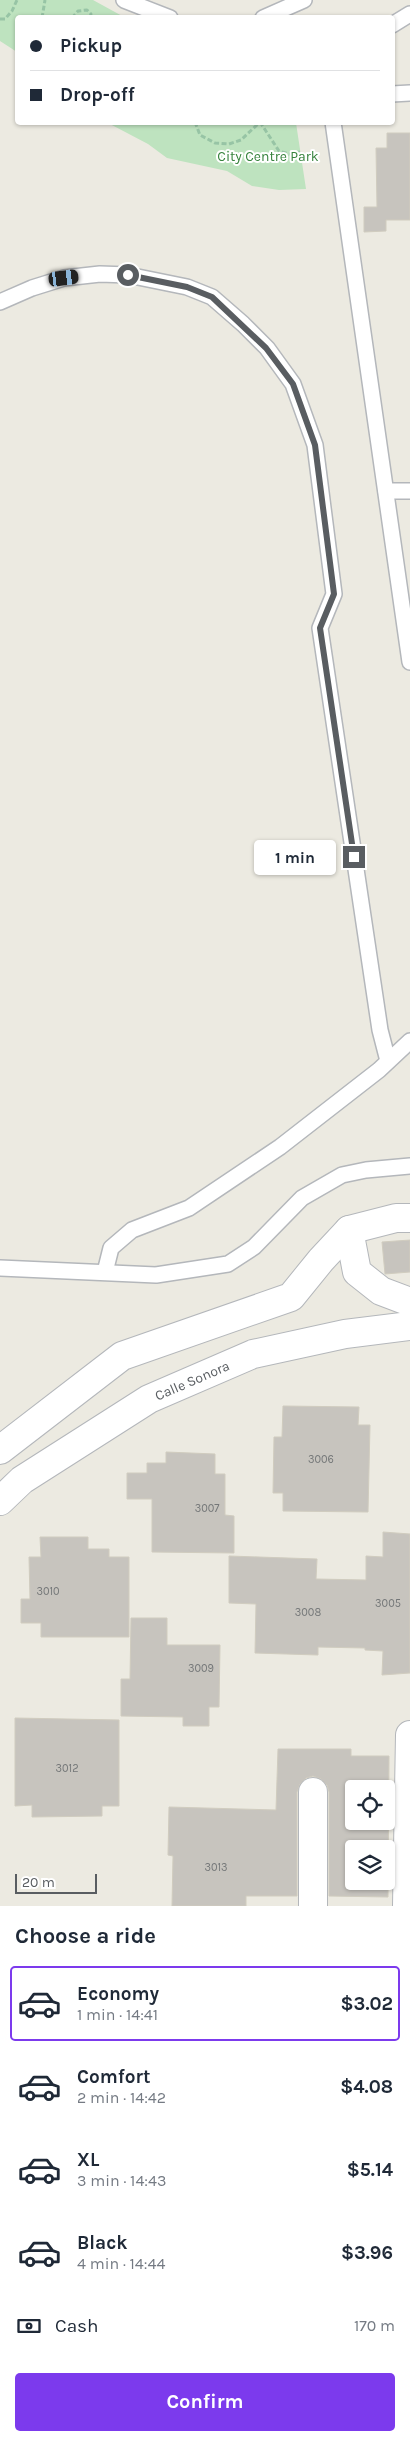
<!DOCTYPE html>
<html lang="en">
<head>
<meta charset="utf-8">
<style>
  :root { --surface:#fff; --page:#f6f6f7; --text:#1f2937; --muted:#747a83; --line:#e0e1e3; --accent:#7c3aed }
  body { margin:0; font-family:Karla,sans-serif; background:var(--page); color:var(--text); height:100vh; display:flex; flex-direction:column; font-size:19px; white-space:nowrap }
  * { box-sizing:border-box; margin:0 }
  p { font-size:16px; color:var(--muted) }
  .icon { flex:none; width:28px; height:28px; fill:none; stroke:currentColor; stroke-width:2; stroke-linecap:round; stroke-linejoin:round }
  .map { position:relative; height:1906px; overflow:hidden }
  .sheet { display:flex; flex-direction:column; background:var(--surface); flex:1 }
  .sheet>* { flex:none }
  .hud { position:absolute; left:15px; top:15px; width:380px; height:110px; border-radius:5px; box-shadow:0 1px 4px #0004; display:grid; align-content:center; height:110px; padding:0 15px; background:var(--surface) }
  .controls { position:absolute; left:345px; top:1780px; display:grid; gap:10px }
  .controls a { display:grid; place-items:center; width:50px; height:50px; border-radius:5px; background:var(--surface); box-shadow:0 1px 4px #0004; font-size:25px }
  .scale { position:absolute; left:15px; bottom:12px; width:82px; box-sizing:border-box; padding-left:5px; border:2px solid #595d61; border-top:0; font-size:14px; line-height:18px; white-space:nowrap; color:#595d61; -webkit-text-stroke:4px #fff; paint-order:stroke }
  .end { position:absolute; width:22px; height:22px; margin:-11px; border:6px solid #595d61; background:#fff; box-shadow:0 0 0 2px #fff }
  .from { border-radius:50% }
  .bubble { position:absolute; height:35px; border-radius:5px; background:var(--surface); box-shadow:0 1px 4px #0004; font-size:16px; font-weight:700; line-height:35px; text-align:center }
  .car { position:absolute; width:15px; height:30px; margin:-15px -8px; border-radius:6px; box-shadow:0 0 4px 1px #0007; background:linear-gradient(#222 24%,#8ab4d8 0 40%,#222 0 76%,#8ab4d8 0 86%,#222 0) }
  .hud b { display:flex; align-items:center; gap:18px; height:48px; font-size:19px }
  .hud b+b { border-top:1px solid var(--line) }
  .hud i { width:12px; height:12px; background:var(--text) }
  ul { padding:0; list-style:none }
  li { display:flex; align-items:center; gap:15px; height:75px; margin:0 10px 8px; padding:0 5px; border:2px solid transparent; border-radius:5px }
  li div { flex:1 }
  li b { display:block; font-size:19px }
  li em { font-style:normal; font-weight:700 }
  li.current { border-color:var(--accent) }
  li>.icon { width:45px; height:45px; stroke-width:1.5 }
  h2 { padding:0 15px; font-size:22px; line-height:60px }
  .pay { display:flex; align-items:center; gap:12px; height:55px; padding:0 15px; font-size:19px }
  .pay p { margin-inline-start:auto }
  .primary-button { display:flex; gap:10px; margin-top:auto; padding:10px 15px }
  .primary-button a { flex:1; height:58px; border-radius:5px; background:var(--accent); color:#fff; font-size:20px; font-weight:700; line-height:58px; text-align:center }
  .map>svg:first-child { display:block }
</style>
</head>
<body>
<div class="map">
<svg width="410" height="1906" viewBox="0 0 410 1906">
  <rect width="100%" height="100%" fill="#eceae1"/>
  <g fill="#bee3bf">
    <polygon points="0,0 93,0 124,17 18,18 17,52 0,41"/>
    <polygon points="108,123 296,123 306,189 279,190 252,186 227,171 167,158 148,144"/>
  </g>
  <g fill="#c7c4be" stroke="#d0ccbf" fill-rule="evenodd">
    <polygon points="387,133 410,133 410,220 386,220 386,231 364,232 364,207 377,207 376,148 387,148"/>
    <polygon points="410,1240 410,1272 385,1274 382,1242"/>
    <polygon points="283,1406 359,1407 358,1425 370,1425 368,1512 283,1511 283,1493 273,1493 274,1437 282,1437"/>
    <polygon points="166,1452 215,1454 215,1474 225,1474 225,1515 234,1516 234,1553 152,1552 152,1499 127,1499 127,1473 147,1473 147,1463 166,1463"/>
    <polygon points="383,1532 410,1534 410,1673 382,1675 383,1651 365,1650 365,1648 318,1647 318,1655 255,1653 256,1604 229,1603 229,1556 317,1559 316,1579 366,1580 366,1556 383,1557"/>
    <polygon points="40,1537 88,1537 88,1549 109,1549 109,1557 129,1557 129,1637 41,1637 41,1623 21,1623 21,1599 30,1599 29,1557 41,1557"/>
    <polygon points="131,1618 167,1618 167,1645 220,1645 219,1707 209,1707 209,1726 183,1726 183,1717 121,1716 121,1679 130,1679"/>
    <polygon points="15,1718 119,1720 119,1806 102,1806 102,1816 32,1817 32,1805 15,1806"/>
    <path d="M 278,1749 L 351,1749 L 351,1756 L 389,1756 L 388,1897 L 329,1896 L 329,1792 L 327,1785 L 321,1779 L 313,1776 L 306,1778 L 300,1784 L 297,1792 L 297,1896 L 246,1896 L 246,1906 L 172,1906 L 173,1856 L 168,1855 L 169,1807 L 276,1810 ZM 354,1789 L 386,1789 L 386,1821 L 354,1821 ZM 354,1849 L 386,1849 L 386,1881 L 354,1881 Z"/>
  </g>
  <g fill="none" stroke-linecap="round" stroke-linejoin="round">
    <g stroke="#b4b7bb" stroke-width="18">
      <g id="service">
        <polyline points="124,0 170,18"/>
        <polyline points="263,18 304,0"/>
        <polyline points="392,25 410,14"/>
        <polyline points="392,94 410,93"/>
        <polyline points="333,122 410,662"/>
        <polyline points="0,302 32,288 64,278 100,274 128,275 187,287 212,297 243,324 267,348 293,384 315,445 334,594 320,628 380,1030 388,1061"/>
        <polyline points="386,491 410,491"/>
        <polyline points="0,1268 156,1275 228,1264 254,1247 302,1198 342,1175 366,1170 410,1166"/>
        <polyline points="105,1272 111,1248 132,1230 189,1208 280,1147 379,1070 410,1041"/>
      </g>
    </g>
    <g stroke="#b4b7bb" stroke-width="30">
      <g id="minor">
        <polyline points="349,1230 357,1272 381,1291 410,1302"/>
        <polyline points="0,1450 122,1356 291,1297 321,1260 349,1230 396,1218 410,1218"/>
        <path id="s1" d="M 0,1501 L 22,1480 L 149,1399 L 253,1354 L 345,1334 L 410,1326"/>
        <polyline points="313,1906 313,1792"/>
        <polyline points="407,1906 410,1735"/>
      </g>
    </g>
    <g stroke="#97c4a5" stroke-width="3" stroke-dasharray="5 2.5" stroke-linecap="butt">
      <polyline points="42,18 45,0"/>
      <polyline points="72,18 78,11 87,10 91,14 90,18"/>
      <polyline points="0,19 5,19 12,11 17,0"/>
      <polyline points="195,122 200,135 215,143 229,144 241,140 260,122"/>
      <polyline points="231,122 231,123"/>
      <polyline points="260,122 279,151 289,154 300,152"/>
    </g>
    <use href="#service" stroke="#fff" stroke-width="15"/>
    <use href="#minor" stroke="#fff" stroke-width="28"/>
  </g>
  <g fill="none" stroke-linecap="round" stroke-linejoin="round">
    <polyline stroke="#595d61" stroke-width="6" points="128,275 187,287 212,297 266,348 293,384 315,445 334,594 320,628 354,857"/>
  </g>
  <g text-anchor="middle" stroke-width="4" stroke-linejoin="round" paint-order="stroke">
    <g font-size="11" fill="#747778">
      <text x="321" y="1463">3006</text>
      <text x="207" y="1512">3007</text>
      <text x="48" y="1595">3010</text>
      <text x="388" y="1607">3005</text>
      <text x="308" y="1616">3008</text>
      <text x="201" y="1672">3009</text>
      <text x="67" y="1772">3012</text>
      <text x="216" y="1871">3013</text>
    </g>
    <g font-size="14" fill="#37833d" stroke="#fff">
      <text x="268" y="161">City Centre Park</text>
    </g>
    <g font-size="14" fill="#595d61" stroke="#fff">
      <text dy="5" stroke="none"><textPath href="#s1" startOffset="228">Calle Sonora</textPath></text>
    </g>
  </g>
</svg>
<div class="controls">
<a><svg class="icon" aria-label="locate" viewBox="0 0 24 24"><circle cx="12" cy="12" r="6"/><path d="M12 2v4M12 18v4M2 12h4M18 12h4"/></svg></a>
<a><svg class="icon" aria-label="layers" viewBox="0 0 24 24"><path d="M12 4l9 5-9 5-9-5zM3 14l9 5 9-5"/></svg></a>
</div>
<div class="scale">20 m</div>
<i class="end from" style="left:128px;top:275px"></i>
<i class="end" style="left:354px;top:857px"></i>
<div class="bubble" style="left:254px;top:840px;width:82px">1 min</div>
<i class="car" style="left:64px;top:278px;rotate:83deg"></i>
<div class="hud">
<b><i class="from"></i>Pickup</b>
<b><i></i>Drop-off</b>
</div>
</div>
<section class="sheet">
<h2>Choose a ride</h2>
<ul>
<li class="current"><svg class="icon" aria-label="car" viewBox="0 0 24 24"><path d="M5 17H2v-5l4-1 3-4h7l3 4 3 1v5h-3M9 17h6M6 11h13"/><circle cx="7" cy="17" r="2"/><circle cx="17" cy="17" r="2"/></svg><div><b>Economy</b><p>1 min · 14:41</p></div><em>$3.02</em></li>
<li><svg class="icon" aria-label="car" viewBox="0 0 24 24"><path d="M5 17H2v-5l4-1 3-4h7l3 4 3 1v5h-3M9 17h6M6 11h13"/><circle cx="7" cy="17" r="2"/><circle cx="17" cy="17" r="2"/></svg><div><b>Comfort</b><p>2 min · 14:42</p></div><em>$4.08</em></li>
<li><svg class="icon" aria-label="car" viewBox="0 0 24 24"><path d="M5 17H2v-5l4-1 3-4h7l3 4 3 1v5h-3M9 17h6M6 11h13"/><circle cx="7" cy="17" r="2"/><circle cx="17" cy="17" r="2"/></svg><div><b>XL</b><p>3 min · 14:43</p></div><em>$5.14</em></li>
<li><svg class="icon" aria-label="car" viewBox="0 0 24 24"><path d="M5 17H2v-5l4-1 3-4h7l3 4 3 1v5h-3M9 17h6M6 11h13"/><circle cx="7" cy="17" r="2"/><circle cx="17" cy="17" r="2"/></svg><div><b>Black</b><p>4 min · 14:44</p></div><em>$3.96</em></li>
</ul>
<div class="pay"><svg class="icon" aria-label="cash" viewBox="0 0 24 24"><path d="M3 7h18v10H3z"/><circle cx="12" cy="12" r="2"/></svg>Cash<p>170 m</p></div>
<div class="primary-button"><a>Confirm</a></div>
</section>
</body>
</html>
